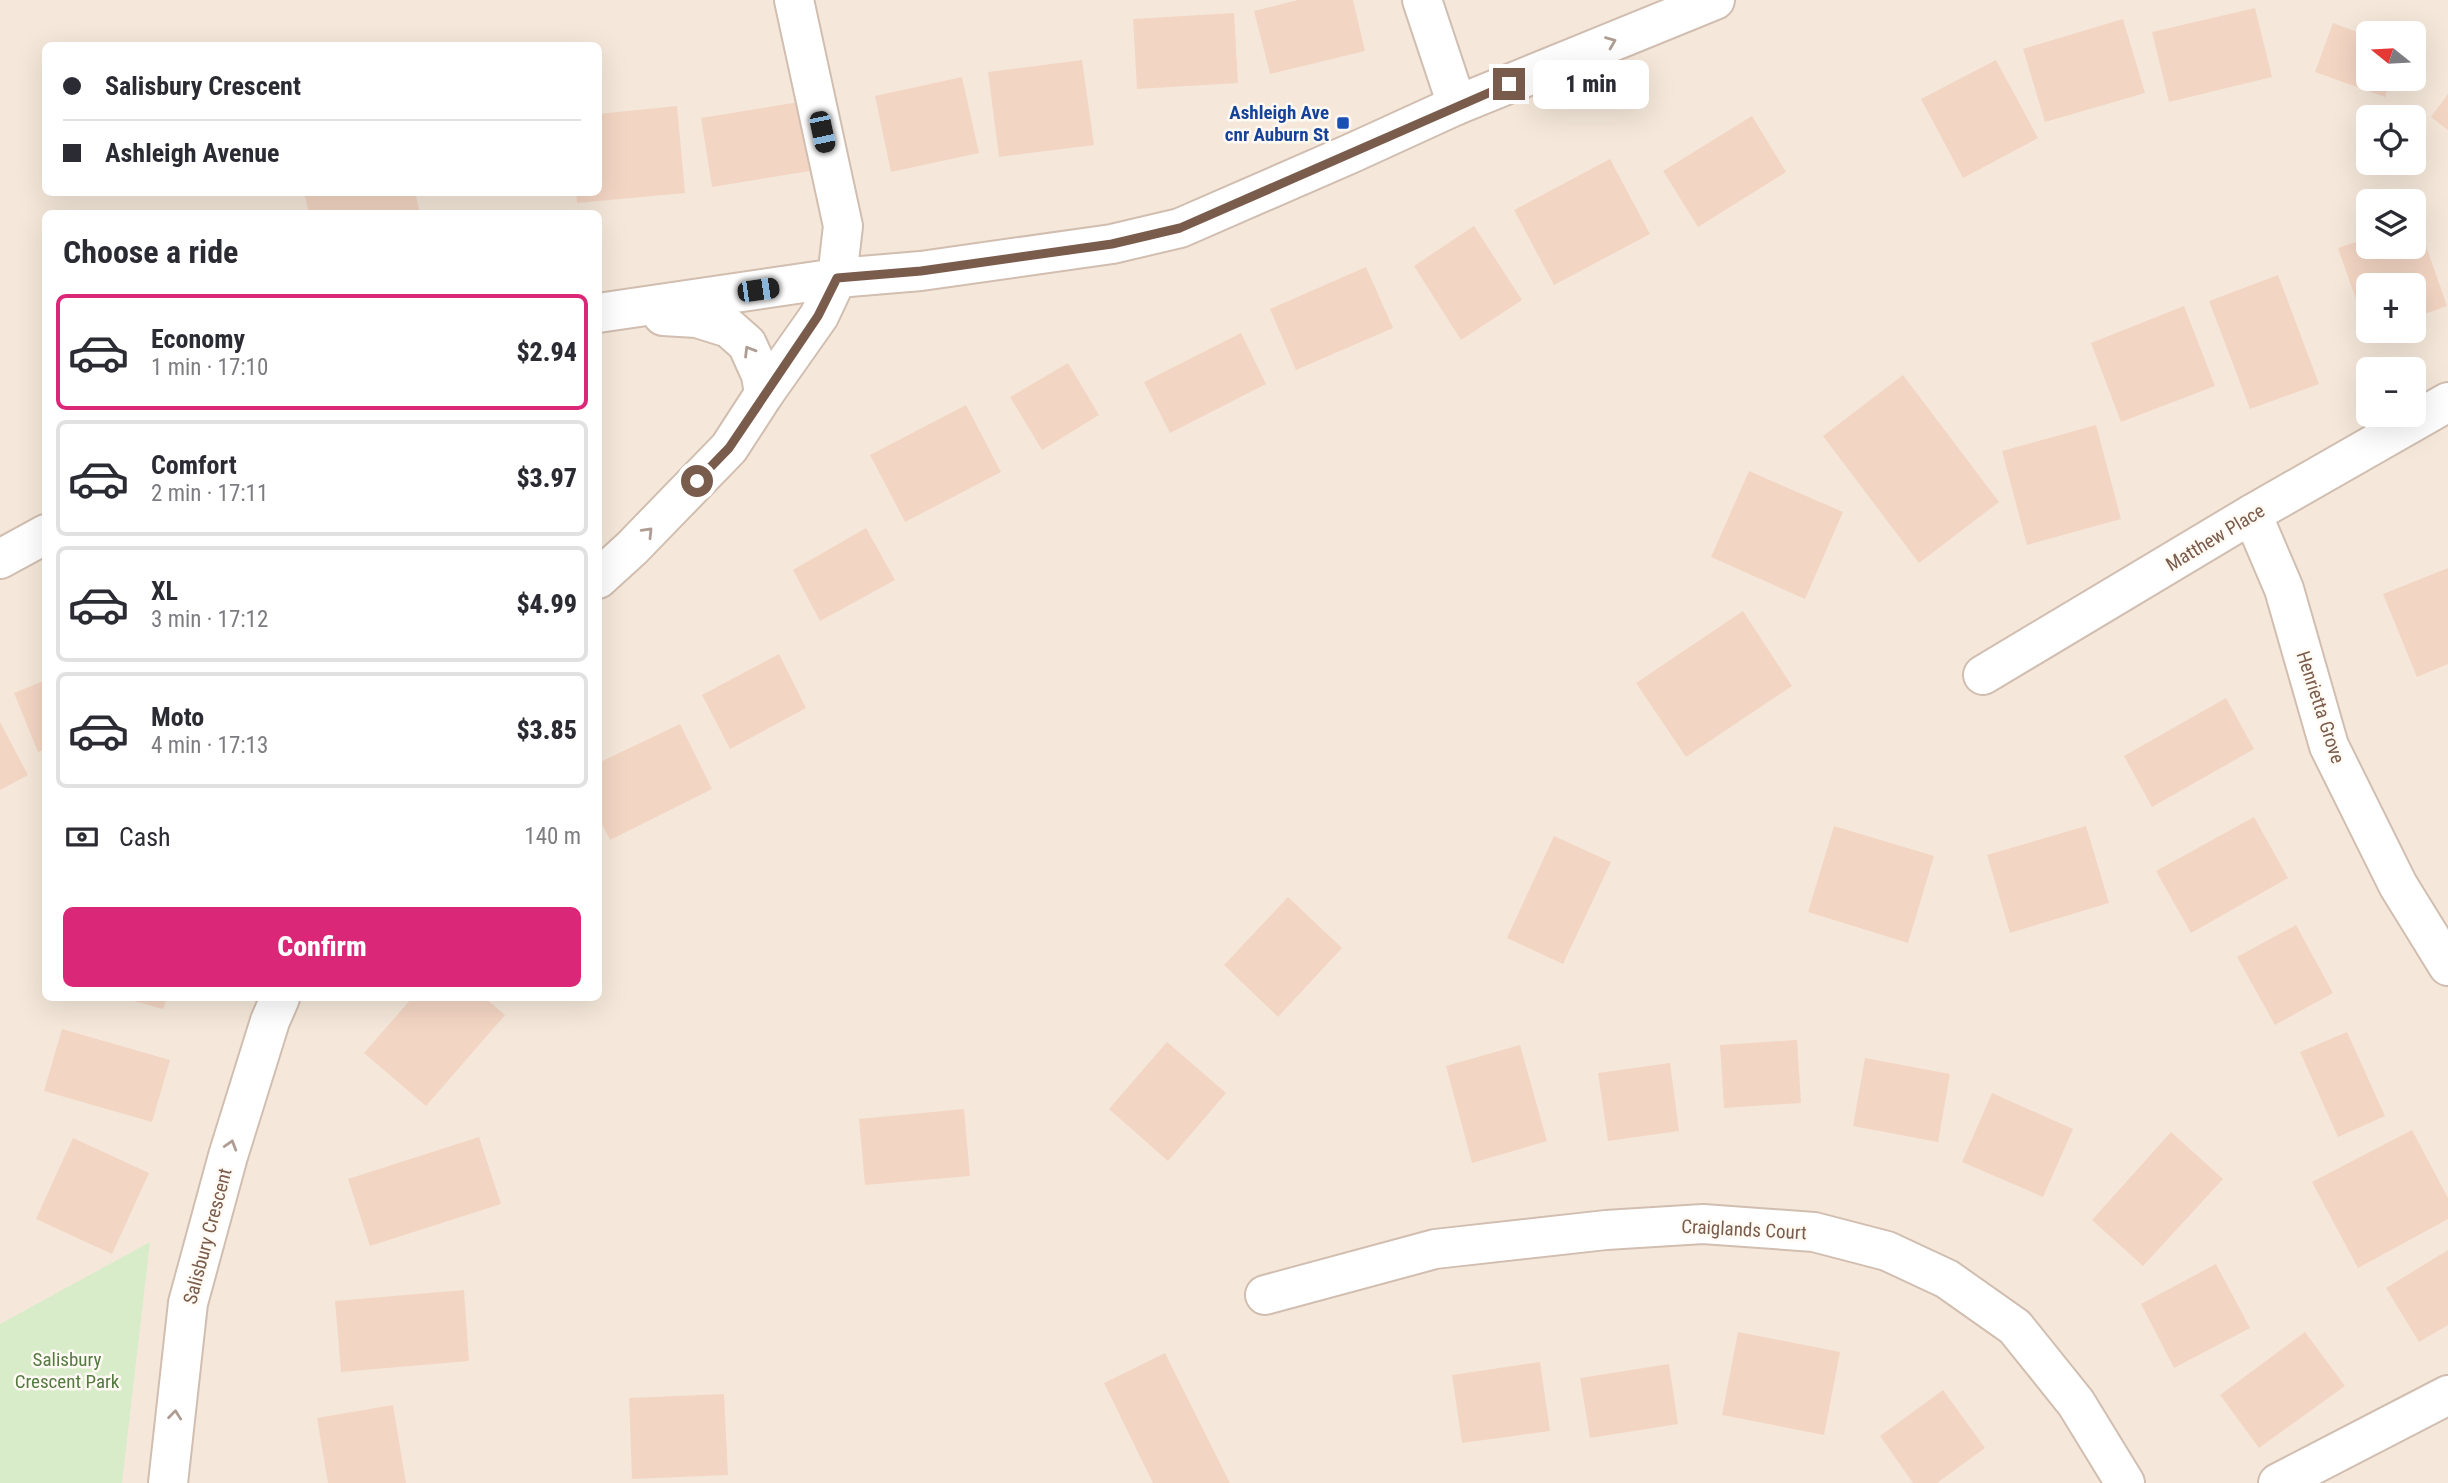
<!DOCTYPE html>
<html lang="en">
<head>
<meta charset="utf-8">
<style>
  :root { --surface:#fff; --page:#f2f2f3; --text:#2b2b33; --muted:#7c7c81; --line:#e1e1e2; --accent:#db2777 }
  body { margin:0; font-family:"Roboto Condensed",sans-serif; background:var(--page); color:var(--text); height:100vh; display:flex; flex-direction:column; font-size:26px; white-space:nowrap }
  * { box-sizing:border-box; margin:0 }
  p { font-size:23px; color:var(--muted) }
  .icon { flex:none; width:38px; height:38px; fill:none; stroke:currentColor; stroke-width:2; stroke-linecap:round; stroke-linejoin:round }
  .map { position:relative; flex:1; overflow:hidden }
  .details { position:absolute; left:42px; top:210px; width:560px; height:791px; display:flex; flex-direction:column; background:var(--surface); border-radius:10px; box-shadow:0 7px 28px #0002 }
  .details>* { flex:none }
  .banner { position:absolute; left:42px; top:42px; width:560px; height:154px; border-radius:10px; box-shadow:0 7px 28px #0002; display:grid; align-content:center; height:154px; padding:0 21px; background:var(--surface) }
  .needle { width:46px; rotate:288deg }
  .buttons { position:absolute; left:2356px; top:21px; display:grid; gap:14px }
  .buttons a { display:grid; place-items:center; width:70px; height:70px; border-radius:10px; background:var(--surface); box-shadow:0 7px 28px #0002; font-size:35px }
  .end { position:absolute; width:32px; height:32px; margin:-16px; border:9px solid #7a5c4d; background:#fff; box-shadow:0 0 0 4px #fff }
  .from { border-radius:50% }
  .bubble { position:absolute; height:49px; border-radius:10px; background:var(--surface); box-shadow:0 7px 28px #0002; font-size:23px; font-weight:800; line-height:49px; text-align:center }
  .car { position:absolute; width:21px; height:42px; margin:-21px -10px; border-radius:9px; box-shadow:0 0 5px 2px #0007; background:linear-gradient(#222 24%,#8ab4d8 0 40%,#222 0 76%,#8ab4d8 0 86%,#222 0) }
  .banner b { display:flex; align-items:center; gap:24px; height:66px; font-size:26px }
  .banner b+b { border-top:2px solid var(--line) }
  .banner i { width:18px; height:18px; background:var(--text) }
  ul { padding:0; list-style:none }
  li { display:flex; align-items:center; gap:21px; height:116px; margin:0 14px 10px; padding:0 7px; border:4px solid var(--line); border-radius:10px }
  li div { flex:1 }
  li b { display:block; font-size:26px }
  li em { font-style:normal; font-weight:800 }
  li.current { border-color:var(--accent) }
  li>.icon { width:63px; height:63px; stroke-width:1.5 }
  h2 { padding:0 21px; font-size:32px; line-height:84px }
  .pay { display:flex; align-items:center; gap:18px; height:77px; padding:0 21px; font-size:26px }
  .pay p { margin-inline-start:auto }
  .button { display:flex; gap:14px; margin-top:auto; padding:14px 21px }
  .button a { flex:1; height:80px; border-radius:10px; background:var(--accent); color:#fff; font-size:28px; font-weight:800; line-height:80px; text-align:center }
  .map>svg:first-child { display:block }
</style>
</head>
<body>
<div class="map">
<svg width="2448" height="1483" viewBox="0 0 2448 1483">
  <rect width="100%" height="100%" fill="#fdf6ec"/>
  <path fill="#f5e8da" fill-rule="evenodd" d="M 0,0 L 2448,0 L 2448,1483 L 0,1483 ZM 2368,33 L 2413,33 L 2413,79 L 2368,79 ZM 46,46 L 598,46 L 598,192 L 46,192 ZM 2368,117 L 2413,117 L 2413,163 L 2368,163 ZM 2368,201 L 2413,201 L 2413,247 L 2368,247 ZM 46,214 L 598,214 L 598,998 L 46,998 ZM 2368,285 L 2413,285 L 2413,331 L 2368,331 ZM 2368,369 L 2413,369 L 2413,415 L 2368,415 Z"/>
  <polygon fill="#d8ecc9" points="150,1242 122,1483 0,1483 0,1324"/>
  <g fill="#f3d5c3">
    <polygon points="1298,0 1353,0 1365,51 1270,74 1254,11"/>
    <polygon points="2255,8 2272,77 2169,102 2152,32"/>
    <polygon points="1234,13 1238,83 1137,89 1133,19"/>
    <polygon points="2123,19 2145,93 2045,122 2023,49"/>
    <polygon points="2333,23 2368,36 2368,79 2391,79 2385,97 2315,72"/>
    <polygon points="1082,60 1094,145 999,157 988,72"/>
    <polygon points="1996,60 2038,138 1963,178 1921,99"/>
    <polygon points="962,77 979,153 891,172 875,96"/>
    <polygon points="2448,94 2448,130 2431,117"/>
    <polygon points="805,101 816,170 712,187 701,118"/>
    <polygon points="677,106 685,193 577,203 576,192 598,192 598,114"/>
    <polygon points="1752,116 1786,172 1698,227 1663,171"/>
    <polygon points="1610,159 1650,234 1554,285 1514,210"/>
    <polygon points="304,192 415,192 420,214 309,214"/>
    <polygon points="2417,220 2447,306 2413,318 2413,285 2368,285 2368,331 2376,331 2368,334 2338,248 2368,238 2368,247 2413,247 2413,222"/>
    <polygon points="1474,226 1522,300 1461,340 1414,266"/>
    <polygon points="1366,267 1393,328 1296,370 1270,309"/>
    <polygon points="2278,275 2319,384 2250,409 2209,301"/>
    <polygon points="2184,306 2215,386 2121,422 2091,343"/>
    <polygon points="1241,333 1266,384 1170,433 1144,382"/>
    <polygon points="1068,363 1099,415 1042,450 1010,397"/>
    <polygon points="1903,375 1999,502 1919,563 1823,436"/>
    <polygon points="966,405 1001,472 905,522 870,455"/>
    <polygon points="2096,425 2121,519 2027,545 2002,451"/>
    <polygon points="1749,471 1843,512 1805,599 1711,557"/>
    <polygon points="866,528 895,580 820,621 793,570"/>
    <polygon points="2448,568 2448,664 2417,677 2383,594"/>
    <polygon points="1743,611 1792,686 1686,757 1636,683"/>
    <polygon points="779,654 806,708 730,749 702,695"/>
    <polygon points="46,680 46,749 38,752 14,693"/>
    <polygon points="2226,698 2254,749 2152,807 2124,756"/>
    <polygon points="0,722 28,775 0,790"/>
    <polygon points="680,724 712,789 610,840 598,816 598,763"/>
    <polygon points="2254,817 2288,878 2191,933 2156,871"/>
    <polygon points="1834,826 1934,856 1908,943 1808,912"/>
    <polygon points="2086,826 2109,903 2010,933 1987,855"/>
    <polygon points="1554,836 1611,862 1563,964 1507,938"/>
    <polygon points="1288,897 1342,948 1278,1017 1224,965"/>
    <polygon points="2296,925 2333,993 2275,1025 2237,957"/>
    <polygon points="123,998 167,998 163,1009"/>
    <polygon points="412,998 485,998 505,1015 426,1106 364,1053"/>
    <polygon points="62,1029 170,1060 152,1122 44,1091"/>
    <polygon points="2347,1032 2385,1116 2338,1137 2300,1052"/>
    <polygon points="1797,1040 1801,1103 1724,1108 1720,1045"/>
    <polygon points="1167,1042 1226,1093 1168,1161 1109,1109"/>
    <polygon points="1520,1045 1547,1141 1472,1163 1446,1066"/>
    <polygon points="1865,1058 1950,1074 1938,1142 1853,1126"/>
    <polygon points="1670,1063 1679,1131 1608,1141 1598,1073"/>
    <polygon points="1992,1093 2073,1129 2043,1197 1962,1162"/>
    <polygon points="964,1109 970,1176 865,1185 859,1119"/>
    <polygon points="2412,1130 2448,1198 2448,1219 2358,1268 2312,1182"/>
    <polygon points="2171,1132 2223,1179 2143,1266 2092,1220"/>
    <polygon points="479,1137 501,1204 370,1246 348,1179"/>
    <polygon points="73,1138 149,1173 112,1254 36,1219"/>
    <polygon points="2448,1250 2448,1325 2419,1342 2386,1288"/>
    <polygon points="2216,1264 2250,1328 2174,1368 2141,1304"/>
    <polygon points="464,1290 469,1361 341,1372 335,1301"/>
    <polygon points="1738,1332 1840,1352 1824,1435 1722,1415"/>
    <polygon points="2305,1332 2345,1386 2259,1448 2220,1395"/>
    <polygon points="1165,1353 1230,1483 1153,1483 1104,1383"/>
    <polygon points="1540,1362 1550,1431 1462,1443 1452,1375"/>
    <polygon points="1669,1364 1678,1424 1590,1438 1580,1378"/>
    <polygon points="1943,1390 1985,1448 1937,1483 1913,1483 1880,1436"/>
    <polygon points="724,1394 728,1475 632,1479 629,1398"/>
    <polygon points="393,1405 406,1483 328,1483 317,1418"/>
  </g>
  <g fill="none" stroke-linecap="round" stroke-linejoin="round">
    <g stroke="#d1beb0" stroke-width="42">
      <g id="minor">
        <polyline points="1422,0 1457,105"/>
        <polyline points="598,313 837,278 921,271 1112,244 1180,228 1352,153 1457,105 1715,0"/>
        <polyline points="764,394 819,316 837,278 843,226 794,0"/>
        <polyline points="2252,514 2284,589 2329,746 2398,885 2448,966"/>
        <polyline points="0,559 46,534"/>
        <polyline points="598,579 632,548 729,448 764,394 761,375 747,344 729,328 697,318 663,316"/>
        <polyline points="1983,675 2252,514 2448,402"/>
        <polyline points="1265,1295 1435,1249 1606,1230 1703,1224 1814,1232 1887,1251 1947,1279 2015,1327 2076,1403 2125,1483"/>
        <polyline points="168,1483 188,1303 228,1156 270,1021 280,998"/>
        <polyline points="2278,1483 2448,1395"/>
      </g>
    </g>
    <use href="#minor" stroke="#fff" stroke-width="38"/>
  </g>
  <defs><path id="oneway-chevron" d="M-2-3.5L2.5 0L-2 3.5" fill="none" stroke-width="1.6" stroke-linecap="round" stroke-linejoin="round" transform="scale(1.75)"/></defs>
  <g stroke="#af9d94">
    <use href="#oneway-chevron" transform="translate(1611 42) rotate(-22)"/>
    <use href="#oneway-chevron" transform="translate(749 351) rotate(-121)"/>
    <use href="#oneway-chevron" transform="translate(648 532) rotate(-46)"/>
    <use href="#oneway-chevron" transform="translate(231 1145) rotate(-73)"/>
    <use href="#oneway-chevron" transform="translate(175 1415) rotate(-84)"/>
  </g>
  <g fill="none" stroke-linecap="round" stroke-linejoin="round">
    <polyline stroke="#7a5c4d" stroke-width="9" points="697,481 729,448 818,316 837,278 921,271 1112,244 1180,228 1509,84"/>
  </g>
  <rect fill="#1a4fb4" stroke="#fffaf3" stroke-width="2.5" x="1336" y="116" width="14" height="14" rx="3.5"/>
  <g text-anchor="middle" stroke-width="5" stroke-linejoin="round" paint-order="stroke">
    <g font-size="19" font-weight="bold" fill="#164399" stroke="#fffaf3" text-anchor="end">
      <text x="1329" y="119">Ashleigh Ave<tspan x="1329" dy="22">cnr Auburn St</tspan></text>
    </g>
    <g font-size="19" fill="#7a5c4d" stroke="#fffaf3">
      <text transform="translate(2215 537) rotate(-31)" y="7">Matthew Place</text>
      <text transform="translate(2321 707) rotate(72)" y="7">Henrietta Grove</text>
      <text transform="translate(1744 1229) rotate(3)" y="7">Craiglands Court</text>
      <text transform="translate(207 1236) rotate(-75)" y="7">Salisbury Crescent</text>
    </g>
    <g font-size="19" fill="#537a41" stroke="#fffaf3">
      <text x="67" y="1366">Salisbury<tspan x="67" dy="22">Crescent Park</tspan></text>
    </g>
  </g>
</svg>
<div class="buttons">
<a><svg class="needle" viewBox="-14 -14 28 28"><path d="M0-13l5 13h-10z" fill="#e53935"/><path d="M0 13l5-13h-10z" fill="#7c7c81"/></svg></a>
<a><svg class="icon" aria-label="locate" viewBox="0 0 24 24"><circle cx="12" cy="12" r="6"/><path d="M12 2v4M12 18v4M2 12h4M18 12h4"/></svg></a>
<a><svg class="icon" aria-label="layers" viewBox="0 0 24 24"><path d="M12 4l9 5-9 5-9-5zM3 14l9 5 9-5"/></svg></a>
<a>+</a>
<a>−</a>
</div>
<i class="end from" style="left:697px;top:481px"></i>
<i class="end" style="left:1509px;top:84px"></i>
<div class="bubble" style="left:1533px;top:60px;width:116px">1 min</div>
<i class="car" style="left:822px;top:132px;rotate:168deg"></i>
<i class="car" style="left:758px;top:290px;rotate:82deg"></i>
<div class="banner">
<b><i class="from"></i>Salisbury Crescent</b>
<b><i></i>Ashleigh Avenue</b>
</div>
<section class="details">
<h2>Choose a ride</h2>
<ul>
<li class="current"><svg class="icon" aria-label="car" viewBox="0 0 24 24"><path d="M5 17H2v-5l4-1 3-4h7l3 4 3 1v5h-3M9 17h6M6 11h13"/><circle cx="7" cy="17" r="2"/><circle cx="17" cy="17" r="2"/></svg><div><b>Economy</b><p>1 min · 17:10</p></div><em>$2.94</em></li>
<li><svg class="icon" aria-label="car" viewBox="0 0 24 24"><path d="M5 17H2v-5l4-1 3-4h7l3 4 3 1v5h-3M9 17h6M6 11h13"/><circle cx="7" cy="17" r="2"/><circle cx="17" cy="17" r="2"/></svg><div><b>Comfort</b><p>2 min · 17:11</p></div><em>$3.97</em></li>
<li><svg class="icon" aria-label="car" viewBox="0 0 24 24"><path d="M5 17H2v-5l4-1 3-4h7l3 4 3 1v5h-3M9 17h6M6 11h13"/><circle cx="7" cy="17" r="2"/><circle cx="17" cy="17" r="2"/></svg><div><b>XL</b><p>3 min · 17:12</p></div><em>$4.99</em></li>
<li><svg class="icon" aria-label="car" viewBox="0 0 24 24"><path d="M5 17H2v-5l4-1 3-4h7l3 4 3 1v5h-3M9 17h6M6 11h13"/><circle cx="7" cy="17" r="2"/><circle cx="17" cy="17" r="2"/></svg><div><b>Moto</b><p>4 min · 17:13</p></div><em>$3.85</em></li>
</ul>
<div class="pay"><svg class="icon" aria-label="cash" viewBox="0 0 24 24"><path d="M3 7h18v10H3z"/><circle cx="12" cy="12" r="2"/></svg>Cash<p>140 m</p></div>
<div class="button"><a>Confirm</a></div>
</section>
</div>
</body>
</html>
